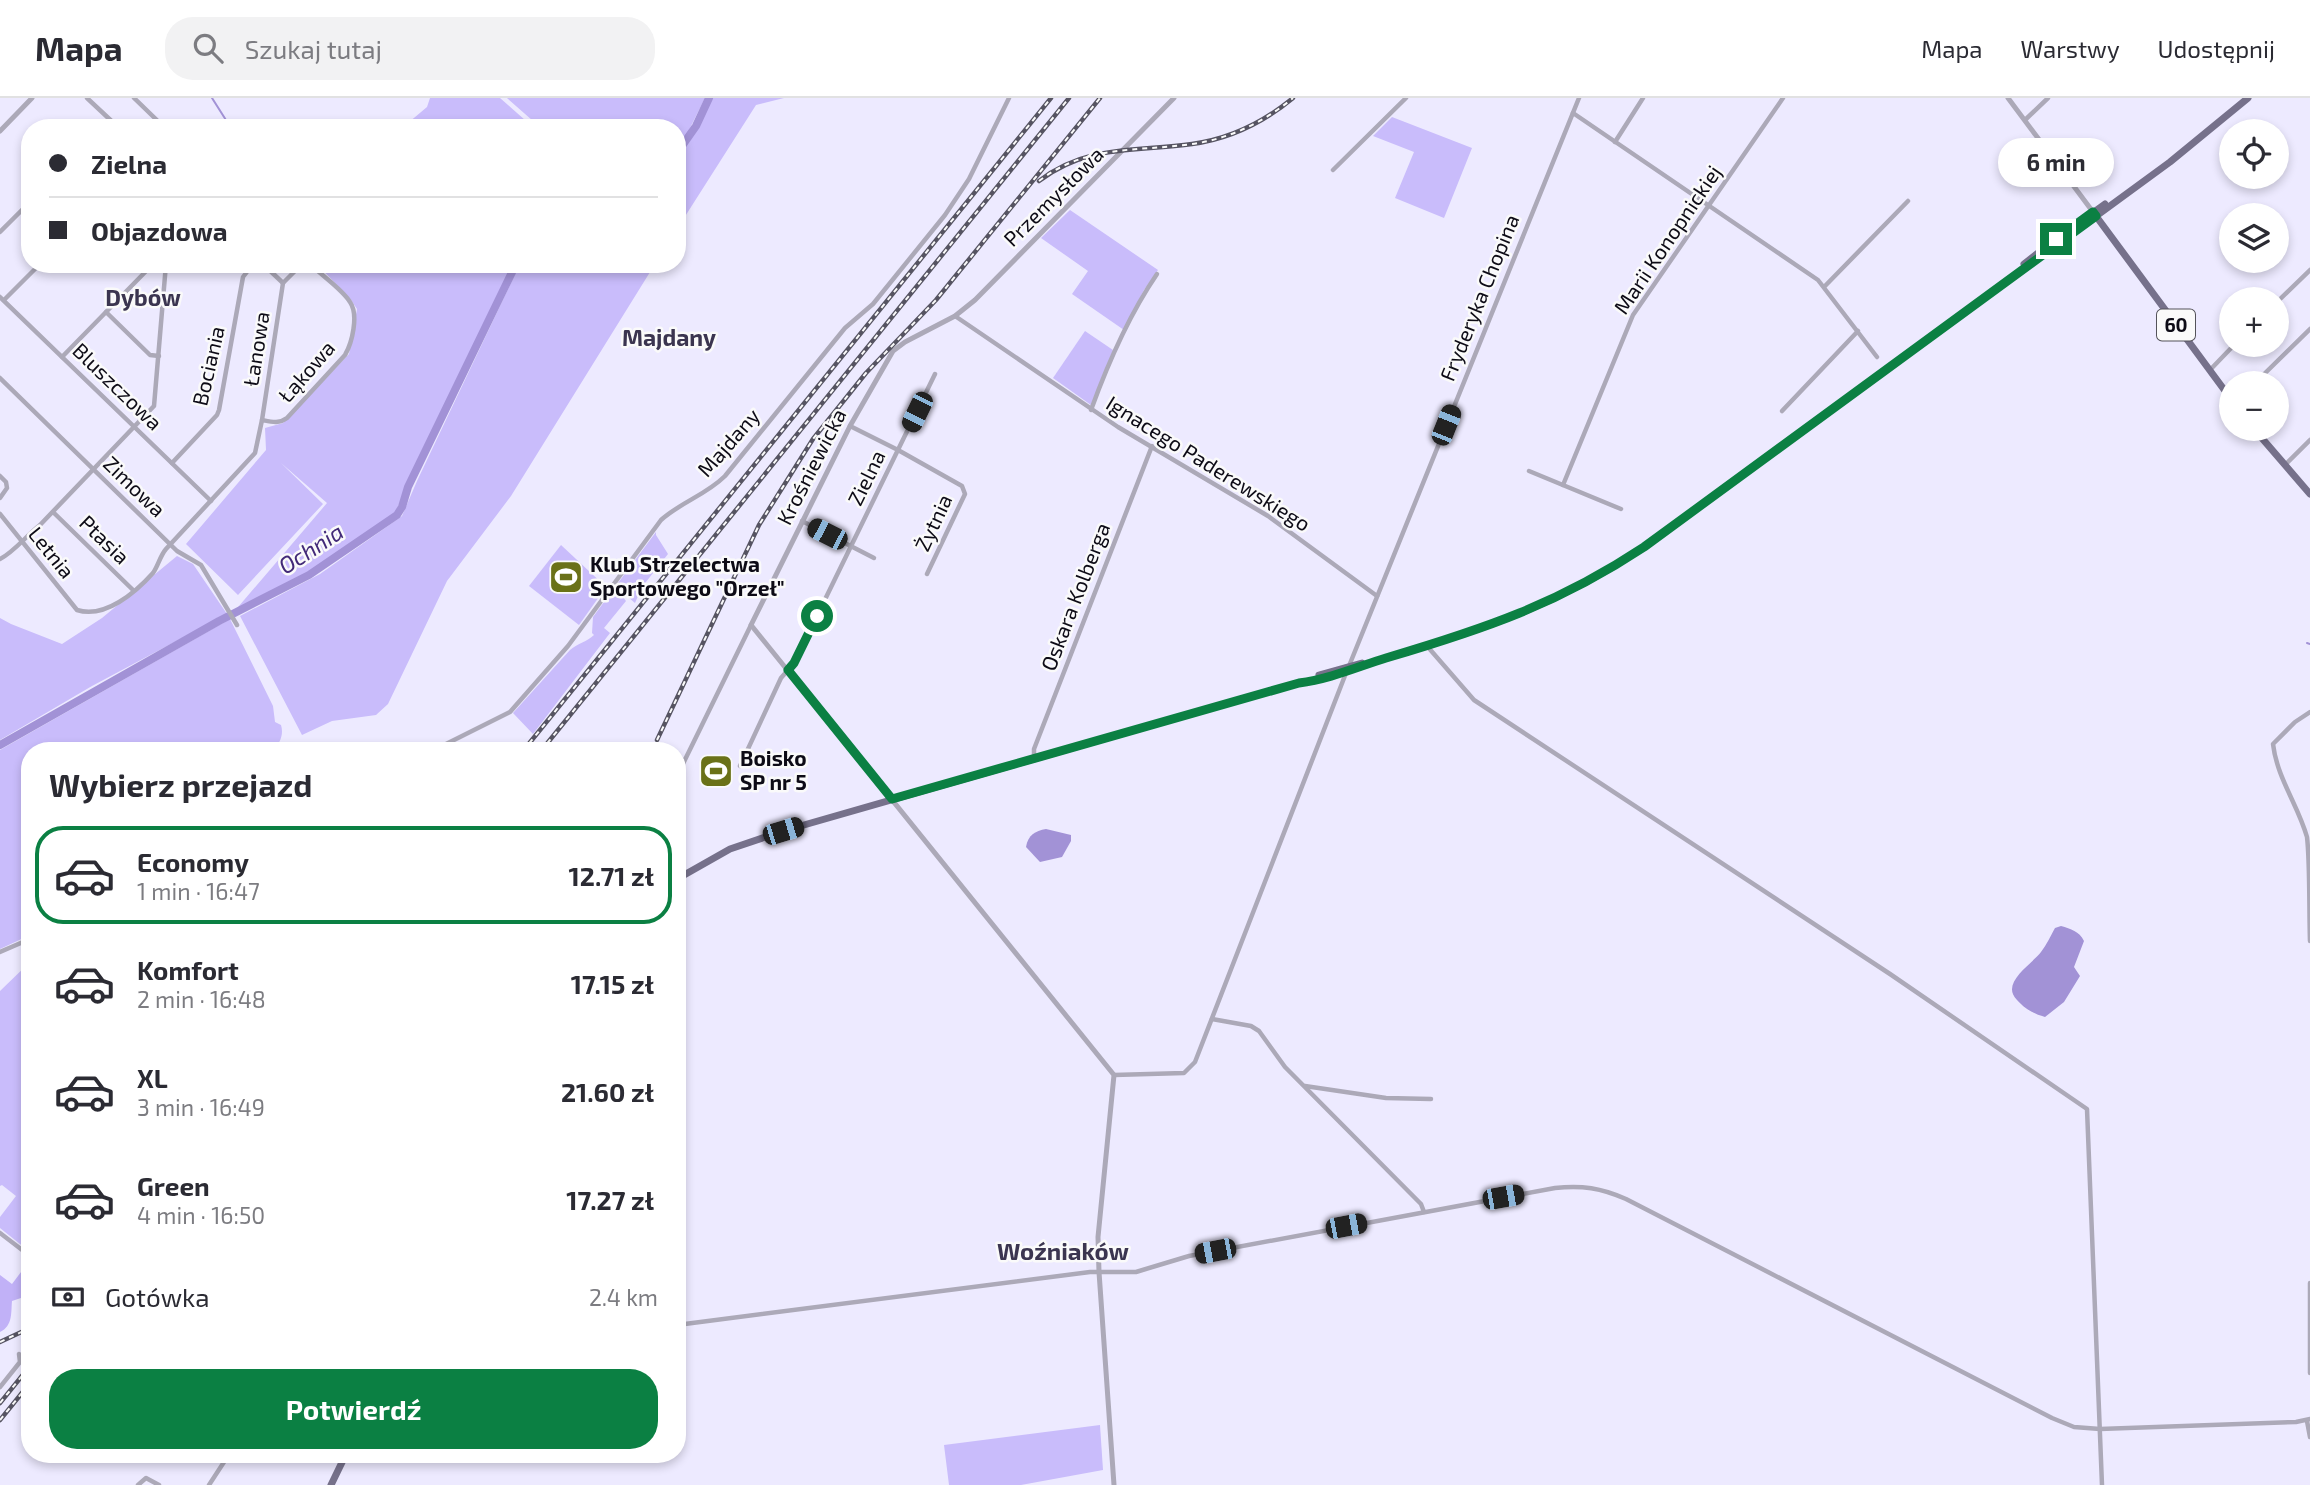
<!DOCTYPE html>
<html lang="pl">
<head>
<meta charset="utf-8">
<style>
  :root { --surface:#fff; --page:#f2f2f3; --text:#2b2b33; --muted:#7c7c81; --line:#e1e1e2; --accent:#0b8043 }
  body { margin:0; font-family:"Exo 2",sans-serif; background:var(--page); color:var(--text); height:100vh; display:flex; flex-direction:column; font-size:26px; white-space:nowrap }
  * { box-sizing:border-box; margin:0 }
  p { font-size:23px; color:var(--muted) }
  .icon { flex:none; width:38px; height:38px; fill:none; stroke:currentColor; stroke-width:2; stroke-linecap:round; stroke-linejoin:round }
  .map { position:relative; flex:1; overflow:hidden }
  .side { position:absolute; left:21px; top:644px; width:665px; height:721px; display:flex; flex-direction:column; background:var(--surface); border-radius:28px; box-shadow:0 4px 10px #0003 }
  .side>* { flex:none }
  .hud { position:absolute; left:21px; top:21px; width:665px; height:154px; border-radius:28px; box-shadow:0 4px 10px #0003; display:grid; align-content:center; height:154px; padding:0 28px; background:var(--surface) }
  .buttons { position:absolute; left:2219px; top:21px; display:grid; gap:14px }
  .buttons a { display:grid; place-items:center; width:70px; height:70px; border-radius:50%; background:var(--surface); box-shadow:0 4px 10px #0003; font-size:35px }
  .end { position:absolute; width:32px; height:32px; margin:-16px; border:9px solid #0b8043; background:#fff; box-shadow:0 0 0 4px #fff }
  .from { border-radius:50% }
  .bubble { position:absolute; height:49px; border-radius:24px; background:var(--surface); box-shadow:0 4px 10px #0003; font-size:23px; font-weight:700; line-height:49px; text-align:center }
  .car { position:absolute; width:21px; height:42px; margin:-21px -10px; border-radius:9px; box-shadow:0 0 5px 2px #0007; background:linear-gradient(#222 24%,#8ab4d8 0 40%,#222 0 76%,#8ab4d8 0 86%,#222 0) }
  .hud b { display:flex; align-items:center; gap:24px; height:66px; font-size:26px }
  .hud b+b { border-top:2px solid var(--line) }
  .hud i { width:18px; height:18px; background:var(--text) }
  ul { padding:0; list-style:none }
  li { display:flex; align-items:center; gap:21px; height:98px; margin:0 14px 10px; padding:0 14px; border:4px solid transparent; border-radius:28px }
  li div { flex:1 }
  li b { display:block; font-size:26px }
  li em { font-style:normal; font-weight:700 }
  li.active { border-color:var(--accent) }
  li>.icon { width:63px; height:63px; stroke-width:1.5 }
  h2 { padding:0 28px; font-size:32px; line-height:84px }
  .pay { display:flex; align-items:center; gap:18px; height:77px; padding:0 28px; font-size:26px }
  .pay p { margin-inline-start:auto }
  .primary-button { display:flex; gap:14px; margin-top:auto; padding:14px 28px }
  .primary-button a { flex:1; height:80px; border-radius:28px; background:var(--accent); color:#fff; font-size:28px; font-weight:700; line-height:80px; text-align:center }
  header { display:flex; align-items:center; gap:42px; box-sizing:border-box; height:98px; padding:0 35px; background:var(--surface); border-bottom:2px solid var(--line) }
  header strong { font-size:33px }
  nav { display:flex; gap:38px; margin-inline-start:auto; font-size:24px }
  .search { width:490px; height:63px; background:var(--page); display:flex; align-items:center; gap:18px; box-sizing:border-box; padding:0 24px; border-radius:28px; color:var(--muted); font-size:26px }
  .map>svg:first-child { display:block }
</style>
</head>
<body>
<header>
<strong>Mapa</strong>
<div class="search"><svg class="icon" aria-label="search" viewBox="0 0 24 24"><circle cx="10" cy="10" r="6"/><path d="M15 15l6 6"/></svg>Szukaj tutaj</div>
<nav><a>Mapa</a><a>Warstwy</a><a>Udostępnij</a></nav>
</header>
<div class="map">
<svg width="2310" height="1387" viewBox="0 0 2310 1387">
  <rect width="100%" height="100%" fill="#edeaff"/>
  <g fill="#c9bcfb">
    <polygon points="430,0 500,0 534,30 402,30 427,9"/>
    <polygon points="507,0 705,0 684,42 677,50 677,30 541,30"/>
    <polygon points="712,0 784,0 756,7 677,131 677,59 689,44"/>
    <polygon points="1392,19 1472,50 1444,120 1395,100 1414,54 1373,38"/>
    <polygon points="1070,112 1158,172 1144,192 1124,232 1072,196 1088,173 1041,140"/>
    <polygon points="317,166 513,166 393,419 349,447 331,461 233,515 327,405 281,365 323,406 238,497 186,446 266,352 265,330 283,325 349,256 357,211 351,202"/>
    <polygon points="520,166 655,166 511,398 447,483 388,606 376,617 332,623 302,637 240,518 320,476 402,418 417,383"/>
    <polygon points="1085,233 1113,252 1091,307 1053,280"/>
    <polygon points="656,434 656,437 668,456 642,489 635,505 621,493 618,485"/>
    <polygon points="561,447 606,489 579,527 529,488"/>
    <polygon points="177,458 193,466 227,516 92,588 0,642 0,520 11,526 62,546 102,520"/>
    <path d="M 615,489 L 626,503 L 604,530 L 610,535 L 533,636 L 513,615 L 570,552 C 578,545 587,544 594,537 L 592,535 L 593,519 Z"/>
    <path d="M 230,521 L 273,608 L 275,624 L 281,627 C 284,637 280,646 272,653 L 30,653 L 30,837 L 0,851 L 0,652 Z"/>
    <polygon points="30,864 30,1154 0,1130 0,1119 16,1098 2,1087 0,1088 0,893"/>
    <polygon points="1100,1327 1103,1372 1021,1387 949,1387 944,1347"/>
  </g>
  <path fill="#c1b1f7" d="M 30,1162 L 30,1197 L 12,1203 C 11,1214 13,1228 0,1234 L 0,1177 L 12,1186 Z"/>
  <g fill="#a292d6">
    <path d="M 1046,731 L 1071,737 L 1071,743 L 1062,759 L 1040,764 L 1026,749 C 1028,737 1035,733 1046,731 Z"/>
    <path d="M 2061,828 C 2071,831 2079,833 2084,843 L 2074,869 L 2080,878 L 2064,904 L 2045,919 C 2033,915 2026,912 2017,902 C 2000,885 2031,867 2041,854 C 2047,846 2050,839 2055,830 Z"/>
  </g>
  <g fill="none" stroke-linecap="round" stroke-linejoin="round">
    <g stroke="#a292d6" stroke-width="2">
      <polyline points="212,0 231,30"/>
      <polyline points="2307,545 2310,546"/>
    </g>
    <g stroke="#a292d6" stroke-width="8">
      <polyline points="677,55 696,28 709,0"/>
      <polyline points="0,647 219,523 309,477 397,417 402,409 408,389 516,166"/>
    </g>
    <g stroke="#aca9b8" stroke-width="4.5">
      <polyline points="87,0 119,30"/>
      <polyline points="134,0 165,30"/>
      <polyline points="1573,15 1818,182 1877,259"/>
      <polyline points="2025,22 2048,0"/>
      <polyline points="102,30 110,22"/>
      <polyline points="1615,44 1643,0"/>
      <polyline points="1333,72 1406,0"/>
      <polyline points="0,134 30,104"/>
      <polyline points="263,166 283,185"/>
      <polyline points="283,185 302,166"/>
      <polyline points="1825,188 1908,103"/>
      <polyline points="0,199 211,403"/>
      <polyline points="4,202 40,166"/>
      <polyline points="2277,204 2310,172"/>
      <polyline points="106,214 150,257 159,258"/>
      <polyline points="955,218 1118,329 1268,418 1377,498"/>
      <polyline points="62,259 153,166"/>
      <polyline points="2210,272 2234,247"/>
      <polyline points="0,280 177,453 201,467 237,527"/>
      <polyline points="2255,285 2310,231"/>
      <path d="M 1091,312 C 1108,265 1129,217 1157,176"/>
      <polyline points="1782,313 1858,233"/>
      <polyline points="262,322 283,185"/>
      <polyline points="850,328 898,352 962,388 965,396 927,476"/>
      <polyline points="172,365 217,317 219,312 243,179 253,166"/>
      <polyline points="2286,366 2310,342"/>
      <polyline points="1529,373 1621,411"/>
      <polyline points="0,378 6,384 7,390 0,400"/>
      <polyline points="1563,387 1633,217 1783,0"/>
      <polyline points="53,414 133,492"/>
      <path d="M 0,416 L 77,512 C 105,521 136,494 153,475 C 158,468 160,458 166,451 L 255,355 L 262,322 C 272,324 279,326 287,320 L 345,257 C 352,245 359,217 350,204 C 342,191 321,177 310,166"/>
      <polyline points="802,423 874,460"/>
      <path d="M 0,461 C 14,454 26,438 40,427 L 154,308 L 166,166"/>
      <polyline points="1427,548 1474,602 1890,876 2087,1011 2102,1387"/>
      <polyline points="1349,568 1579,0"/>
      <path d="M 2310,614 L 2295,624 L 2273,646 C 2277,680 2298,707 2307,739 C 2310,764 2309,815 2310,843"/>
      <path d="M 432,653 L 510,614 L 568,548 L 661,422 C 681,404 706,397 725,378 L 845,230 L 873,206 L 945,117 L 969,81 L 1009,0"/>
      <polyline points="1034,660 1034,651 1152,348"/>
      <polyline points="740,668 781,580 794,565 935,276"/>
      <polyline points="677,678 751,527"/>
      <polyline points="0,854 30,841"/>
      <polyline points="1212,921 1251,928 1259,933 1285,969 1421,1106 1424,1114"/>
      <polyline points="1114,977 1184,975 1195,964 1346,575"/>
      <polyline points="1305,988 1386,1000 1431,1001"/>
      <polyline points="0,1135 30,1158"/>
      <polyline points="2310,1185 2310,1275"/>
      <path d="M 677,1227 L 1090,1174 L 1136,1174 L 1189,1158 L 1555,1090 C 1582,1087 1601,1090 1626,1101 L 2052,1320 L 2074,1329 L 2100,1331 L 2296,1324 L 2310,1321"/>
      <polyline points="0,1289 20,1264 19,1256"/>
      <polyline points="2307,1323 2310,1339"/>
      <polyline points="138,1387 146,1380 159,1387"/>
      <polyline points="209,1387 224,1364 232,1356"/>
    </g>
    <g stroke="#aca9b8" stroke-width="5">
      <polyline points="2008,0 2093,114"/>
      <polyline points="0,33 32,0"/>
      <polyline points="1114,1387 1099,1174 1098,1139 1114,977 751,527 850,328 893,253 905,244 955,218 975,202 1174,0"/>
    </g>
    <g stroke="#76718b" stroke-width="7">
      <polyline points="2093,114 2231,301"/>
      <polyline points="2080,124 2105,106"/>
      <polyline points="2024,166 2065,134"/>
      <polyline points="2254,331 2310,396"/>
      <polyline points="1319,577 1362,565"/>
      <path d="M 1299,585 C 1330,581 1357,569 1386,560 C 1484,532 1559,506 1644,449 L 2170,64 L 2248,0"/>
      <polyline points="677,781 730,751 783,733 1302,584"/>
      <polyline points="331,1387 346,1356"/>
    </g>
    <g stroke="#565462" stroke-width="4.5">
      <g id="rail">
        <path d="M 1039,83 C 1087,46 1136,54 1192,46 C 1229,41 1264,24 1293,0"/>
        <polyline points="657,642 759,427 813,341 866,275 936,202 1100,0"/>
        <polyline points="523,653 1051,0"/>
        <polyline points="541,653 1069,0"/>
        <polyline points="0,1244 30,1230"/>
        <polyline points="0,1305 30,1268"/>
        <polyline points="0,1322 30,1285"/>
      </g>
    </g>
    <use href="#rail" stroke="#fafafa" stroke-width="2" stroke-dasharray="5" stroke-linecap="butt"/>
  </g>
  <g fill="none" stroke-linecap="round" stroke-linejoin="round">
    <path stroke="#0b8043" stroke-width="9" d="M 817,518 L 794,565 L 788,572 L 892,701 L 1299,585 C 1330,581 1357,569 1386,560 C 1484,531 1558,506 1644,449 L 2096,118 L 2093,114 L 2056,141"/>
  </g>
  <defs>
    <g id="stadium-square" transform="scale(1.75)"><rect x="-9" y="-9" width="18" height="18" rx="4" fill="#6a7118" stroke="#fafafa"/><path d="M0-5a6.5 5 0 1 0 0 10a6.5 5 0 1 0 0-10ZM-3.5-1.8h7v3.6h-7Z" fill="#fff"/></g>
  </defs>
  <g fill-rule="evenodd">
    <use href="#stadium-square" x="566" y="479"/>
    <use href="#stadium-square" x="716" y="673"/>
  </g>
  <g text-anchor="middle" stroke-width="5" stroke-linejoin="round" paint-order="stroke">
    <rect fill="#fafafa" stroke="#54535a" stroke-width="2" x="2157" y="211.5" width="38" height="31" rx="5"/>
    <g font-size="19" font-weight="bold" fill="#0d0b16">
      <text x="2176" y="234">60</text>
    </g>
    <g font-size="21" fill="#0d0b16" stroke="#fafafa">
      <text transform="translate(1054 99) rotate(-45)" y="7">Przemysłowa</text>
      <text transform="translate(1668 142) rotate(-56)" y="7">Marii Konopnickiej</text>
      <text transform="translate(1480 200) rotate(-68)" y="7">Fryderyka Chopina</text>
      <text transform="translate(257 251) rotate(-81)" y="7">Łanowa</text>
      <text transform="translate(209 268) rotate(-77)" y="7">Bociania</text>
      <text transform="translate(307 274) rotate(-49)" y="7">Łąkowa</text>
      <text transform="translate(117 289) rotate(44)" y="7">Bluszczowa</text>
      <text transform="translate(729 345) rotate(-49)" y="7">Majdany</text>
      <text transform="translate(1208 366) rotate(32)" y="7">Ignacego Paderewskiego</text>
      <text transform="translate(812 369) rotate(-63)" y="7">Krośniewicka</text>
      <text transform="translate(867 380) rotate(-64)" y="7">Zielna</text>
      <text transform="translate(134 389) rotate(44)" y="7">Zimowa</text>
      <text transform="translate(934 425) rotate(-65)" y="7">Żytnia</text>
      <text transform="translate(104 442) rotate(44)" y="7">Ptasia</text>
      <text transform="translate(51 455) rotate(51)" y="7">Letnia</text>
      <text transform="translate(1076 499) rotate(-69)" y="7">Oskara Kolberga</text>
    </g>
    <g font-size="21" font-weight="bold" fill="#0d0b16" stroke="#fafafa" text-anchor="start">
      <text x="590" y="474">Klub Strzelectwa<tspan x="590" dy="24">Sportowego "Orzeł"</tspan></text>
      <text x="740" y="668">Boisko<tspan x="740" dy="24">SP nr 5</tspan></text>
    </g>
    <g font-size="23" font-weight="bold" fill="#3b3550" stroke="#fafafa">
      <text x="143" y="208">Dybów</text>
      <text x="669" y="248">Majdany</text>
    </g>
    <g font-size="23" font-style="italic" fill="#422978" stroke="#fafafa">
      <text transform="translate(311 451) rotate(-33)" y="8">Ochnia</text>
    </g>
    <g font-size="24" font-weight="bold" fill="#3b3550" stroke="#fafafa">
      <text x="1063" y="1162">Woźniaków</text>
    </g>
  </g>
</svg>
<div class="buttons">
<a><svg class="icon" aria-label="locate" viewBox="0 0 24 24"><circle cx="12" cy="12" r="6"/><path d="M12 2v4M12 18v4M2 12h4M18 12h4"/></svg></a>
<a><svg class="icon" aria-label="layers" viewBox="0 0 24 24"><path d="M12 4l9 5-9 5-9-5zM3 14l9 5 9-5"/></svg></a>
<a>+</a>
<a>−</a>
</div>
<i class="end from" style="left:817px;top:518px"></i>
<i class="end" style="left:2056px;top:141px"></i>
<div class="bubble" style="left:1998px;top:40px;width:116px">6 min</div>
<i class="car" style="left:917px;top:314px;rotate:206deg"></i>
<i class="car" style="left:1446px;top:327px;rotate:22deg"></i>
<i class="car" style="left:827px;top:436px;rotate:297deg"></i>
<i class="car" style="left:783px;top:733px;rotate:73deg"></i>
<i class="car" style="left:1503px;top:1099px;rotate:80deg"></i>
<i class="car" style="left:1346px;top:1128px;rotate:79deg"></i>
<i class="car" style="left:1215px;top:1153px;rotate:259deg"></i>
<div class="hud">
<b><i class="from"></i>Zielna</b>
<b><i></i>Objazdowa</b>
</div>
<section class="side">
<h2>Wybierz przejazd</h2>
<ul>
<li class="active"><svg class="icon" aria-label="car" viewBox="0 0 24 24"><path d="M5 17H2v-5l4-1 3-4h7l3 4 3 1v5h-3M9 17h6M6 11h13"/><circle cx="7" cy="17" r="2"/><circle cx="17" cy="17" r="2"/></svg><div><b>Economy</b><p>1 min · 16:47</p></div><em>12.71 zł</em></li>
<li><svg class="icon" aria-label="car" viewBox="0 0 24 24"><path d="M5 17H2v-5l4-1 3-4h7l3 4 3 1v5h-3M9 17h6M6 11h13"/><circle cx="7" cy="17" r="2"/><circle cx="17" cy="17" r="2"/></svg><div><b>Komfort</b><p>2 min · 16:48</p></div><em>17.15 zł</em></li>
<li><svg class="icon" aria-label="car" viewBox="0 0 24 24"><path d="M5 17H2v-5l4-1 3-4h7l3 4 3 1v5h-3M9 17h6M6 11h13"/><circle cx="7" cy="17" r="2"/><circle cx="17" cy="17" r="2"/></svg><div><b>XL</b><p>3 min · 16:49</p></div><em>21.60 zł</em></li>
<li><svg class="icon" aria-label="car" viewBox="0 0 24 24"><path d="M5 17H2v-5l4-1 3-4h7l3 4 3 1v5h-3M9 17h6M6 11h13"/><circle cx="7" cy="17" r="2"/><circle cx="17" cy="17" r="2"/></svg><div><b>Green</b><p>4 min · 16:50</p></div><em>17.27 zł</em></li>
</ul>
<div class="pay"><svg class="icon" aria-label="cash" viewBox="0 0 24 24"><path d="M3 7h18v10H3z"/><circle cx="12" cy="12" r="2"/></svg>Gotówka<p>2.4 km</p></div>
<div class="primary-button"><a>Potwierdź</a></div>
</section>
</div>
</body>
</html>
